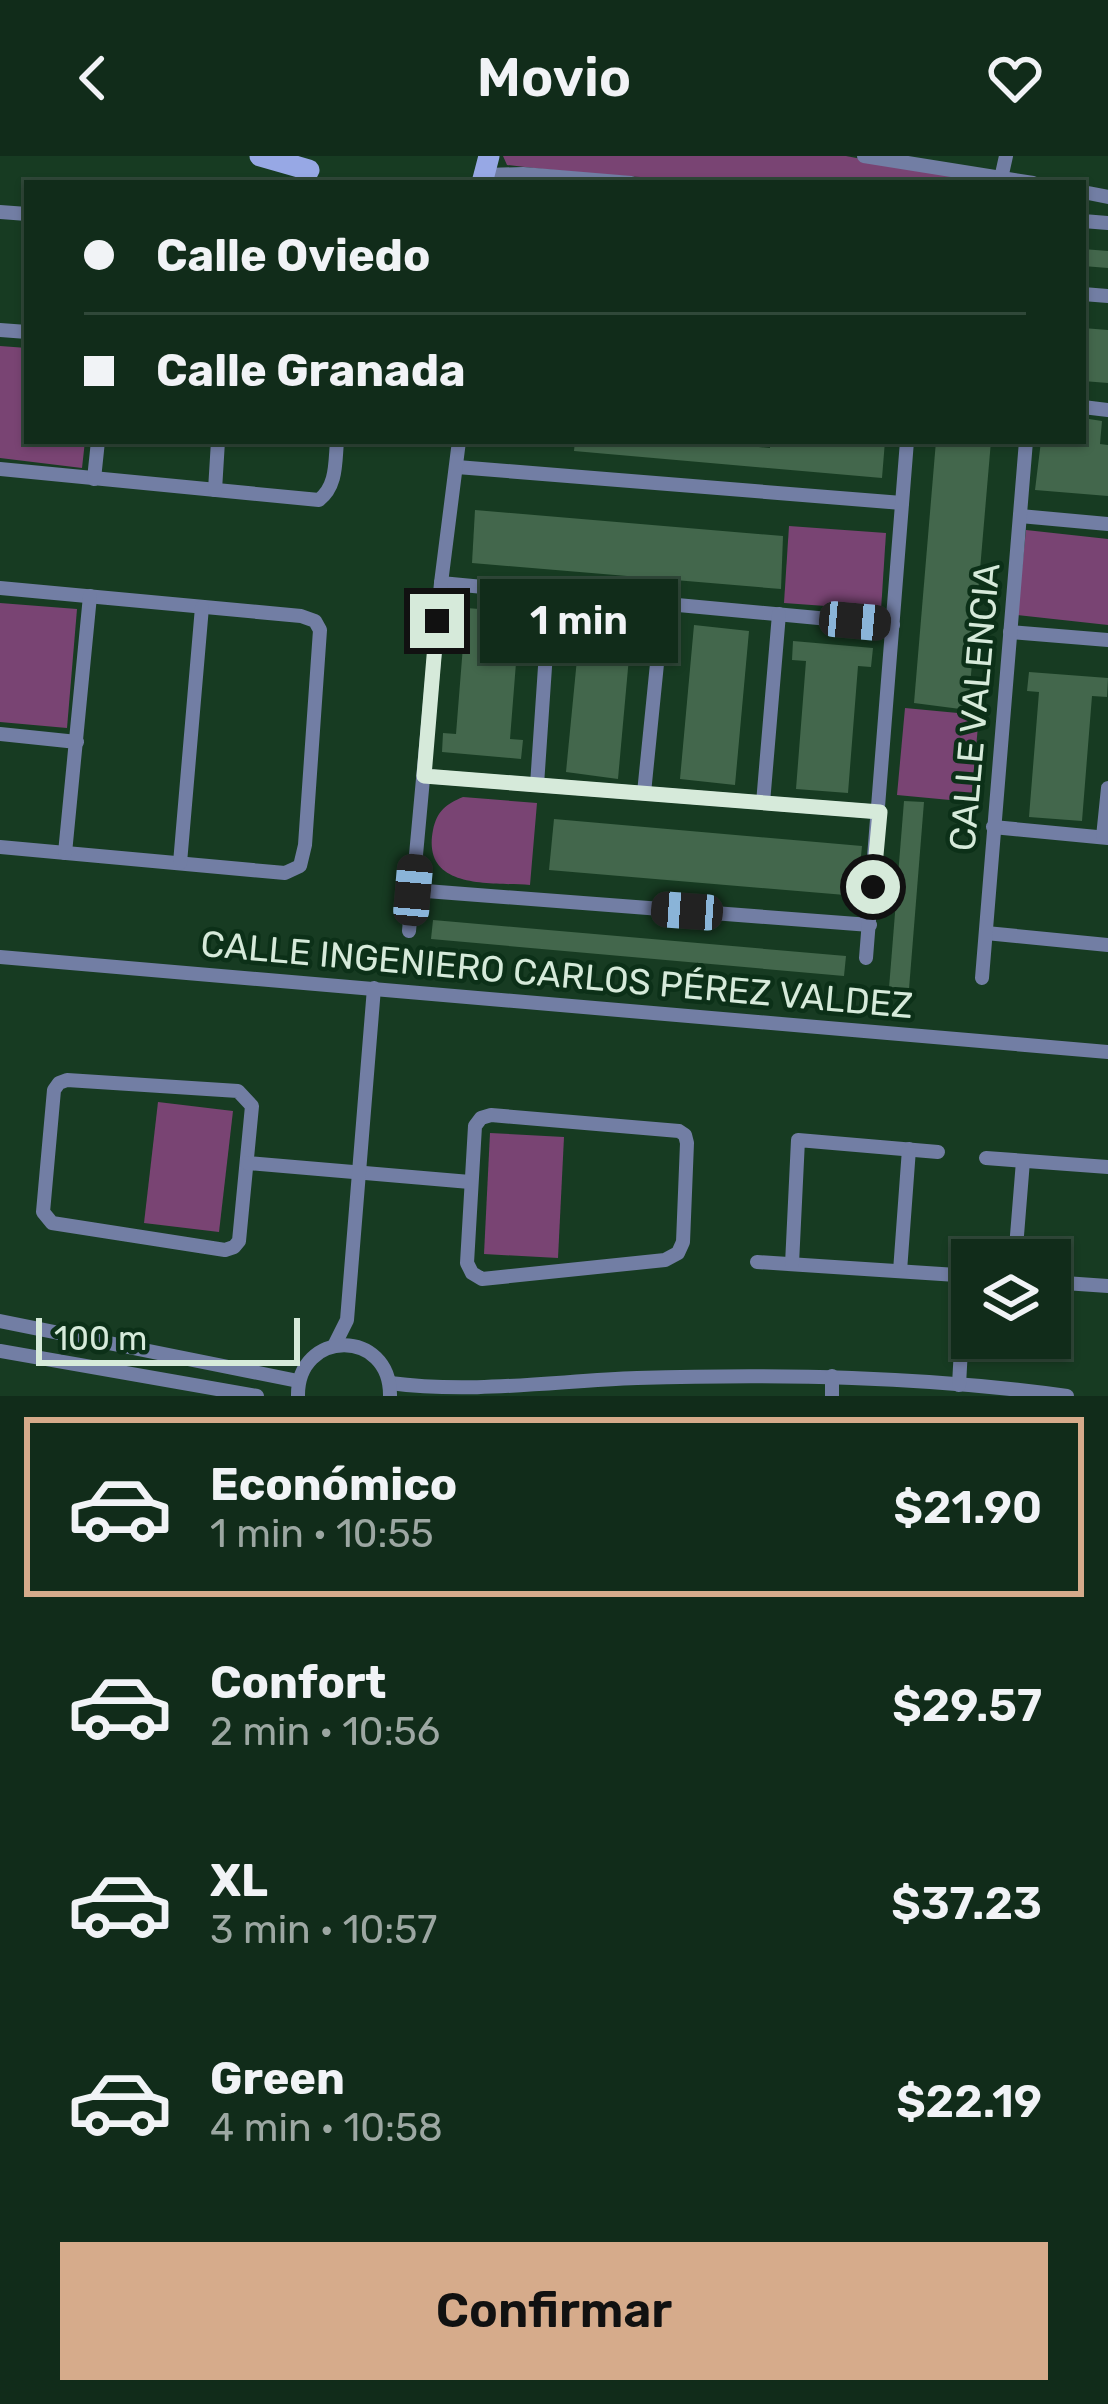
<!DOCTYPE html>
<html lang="es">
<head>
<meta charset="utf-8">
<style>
  :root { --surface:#112c1a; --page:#1a3423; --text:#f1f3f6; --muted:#9ca7a2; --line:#304839; --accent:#d6ab8b }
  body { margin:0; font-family:Rubik,sans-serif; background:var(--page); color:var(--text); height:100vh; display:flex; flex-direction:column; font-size:45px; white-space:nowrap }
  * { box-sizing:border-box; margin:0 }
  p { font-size:39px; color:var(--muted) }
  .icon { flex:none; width:66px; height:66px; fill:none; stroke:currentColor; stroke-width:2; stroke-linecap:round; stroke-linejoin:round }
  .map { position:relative; height:1240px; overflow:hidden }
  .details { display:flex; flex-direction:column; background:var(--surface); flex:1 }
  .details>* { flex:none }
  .guide { position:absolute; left:24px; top:24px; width:1062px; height:264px; border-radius:0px; box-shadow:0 3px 9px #0004,0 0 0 3px var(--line); display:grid; align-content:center; height:264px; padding:0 60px; background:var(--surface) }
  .fabs { position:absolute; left:951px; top:1083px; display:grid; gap:24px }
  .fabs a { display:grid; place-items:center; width:120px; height:120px; border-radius:0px; background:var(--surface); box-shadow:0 3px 9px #0004,0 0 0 3px var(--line); font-size:60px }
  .scale { position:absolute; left:36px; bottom:30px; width:264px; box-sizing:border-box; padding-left:12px; border:6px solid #d6eada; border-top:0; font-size:33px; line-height:42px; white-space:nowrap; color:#d6eada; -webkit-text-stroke:9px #0c3018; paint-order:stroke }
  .end { position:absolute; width:54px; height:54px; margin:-27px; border:15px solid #d6eada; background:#111; box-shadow:0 0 0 6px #111 }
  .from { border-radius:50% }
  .bubble { position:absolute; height:84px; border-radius:0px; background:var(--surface); box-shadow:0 3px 9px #0004,0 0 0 3px var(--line); font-size:39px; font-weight:600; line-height:84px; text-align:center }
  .car { position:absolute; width:36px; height:72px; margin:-36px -18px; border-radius:15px; box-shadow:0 0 9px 3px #0007; background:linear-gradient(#222 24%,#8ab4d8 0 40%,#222 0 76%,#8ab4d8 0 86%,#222 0) }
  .guide b { display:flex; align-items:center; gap:42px; height:114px; font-size:45px }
  .guide b+b { border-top:3px solid var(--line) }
  .guide i { width:30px; height:30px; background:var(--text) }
  ul { padding:21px 0 0; list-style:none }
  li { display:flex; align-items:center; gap:36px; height:180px; margin:0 24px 18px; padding:0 36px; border:6px solid transparent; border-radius:0px }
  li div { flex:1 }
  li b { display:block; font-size:45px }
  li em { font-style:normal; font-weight:600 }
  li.on { border-color:var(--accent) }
  li>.icon { width:108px; height:108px; stroke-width:1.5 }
  .action { display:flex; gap:24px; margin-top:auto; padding:24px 60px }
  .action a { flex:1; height:138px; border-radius:0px; background:var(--accent); color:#111; font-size:48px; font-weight:600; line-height:138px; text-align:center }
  header { display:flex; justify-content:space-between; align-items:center; height:156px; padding:0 60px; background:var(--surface); font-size:54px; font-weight:600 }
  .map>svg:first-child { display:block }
</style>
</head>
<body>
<header><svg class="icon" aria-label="back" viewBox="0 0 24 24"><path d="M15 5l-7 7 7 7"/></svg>Movio<svg class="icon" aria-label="heart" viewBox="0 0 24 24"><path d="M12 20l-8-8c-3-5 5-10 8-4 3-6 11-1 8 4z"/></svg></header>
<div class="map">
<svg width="1108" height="1240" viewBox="0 0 1108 1240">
  <rect width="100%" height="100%" fill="#173b22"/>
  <g fill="#794473">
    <path d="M 503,0 L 846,0 L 962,22 L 965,27 C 812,27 659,28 507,9 Z"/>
    <polygon points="0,190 27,192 27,285 85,285 82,312 0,302"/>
    <polygon points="789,370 886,377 881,454 784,447"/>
    <polygon points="1026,374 1108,383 1108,469 1017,459"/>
    <polygon points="0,447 77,453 67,572 0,566"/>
    <polygon points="905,552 979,559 971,646 897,639"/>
    <path d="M 463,641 L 537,647 L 530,729 C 492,726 421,735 433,674 C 437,655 446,648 463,641 Z"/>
    <polygon points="158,946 233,955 219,1076 144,1067"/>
    <polygon points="490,977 564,981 558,1102 484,1098"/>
  </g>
  <g fill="#43674c">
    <polygon points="1083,93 1108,95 1108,112 1083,110"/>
    <polygon points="1083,172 1108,174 1108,227 1083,225"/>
    <polygon points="1089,263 1102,265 1100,288 1108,289 1108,340 1035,334 1041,285 1087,287"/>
    <polygon points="575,285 691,285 770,292 770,285 885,285 882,322 574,295"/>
    <polygon points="936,285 991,285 968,554 914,547"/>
    <polygon points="475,354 783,380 781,433 472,407"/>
    <polygon points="466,452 520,456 510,583 523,584 521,603 442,596 443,577 456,578"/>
    <polygon points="581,462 632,468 618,623 566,616"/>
    <polygon points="694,469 749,475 735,629 680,623"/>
    <polygon points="793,485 873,492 871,511 858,510 848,637 796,633 806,505 792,504"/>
    <polygon points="1029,516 1108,522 1107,541 1092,540 1082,665 1029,661 1039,536 1027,535"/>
    <polygon points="904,645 924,646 909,833 889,832"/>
    <polygon points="554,663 862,690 857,740 549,714"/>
    <polygon points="433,764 846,800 844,820 431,783"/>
  </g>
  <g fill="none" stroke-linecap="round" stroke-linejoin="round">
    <g stroke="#727ea4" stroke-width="14">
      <polyline points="864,0 1033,27"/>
      <polyline points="486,19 523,18 631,27"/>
      <polyline points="1000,27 1006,0"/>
      <polyline points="1083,36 1108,41"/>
      <polyline points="0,56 27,58"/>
      <polyline points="1083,65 1108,67"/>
      <polyline points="1083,138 1108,140"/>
      <polyline points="0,174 27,176"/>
      <polyline points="1083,251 1108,254"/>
      <polyline points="457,311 902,347"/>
      <path d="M 0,313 L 319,344 C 337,330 335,307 337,285"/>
      <polyline points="94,323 98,285"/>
      <polyline points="215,334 218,285"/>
      <polyline points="1020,360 1108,368"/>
      <polyline points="441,427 893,469"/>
      <polyline points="0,432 301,460 315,465 320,474 305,689 300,710 285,717 0,691"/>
      <polyline points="1010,476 1108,484"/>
      <polyline points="0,578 77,586"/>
      <polyline points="424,620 880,656"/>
      <polyline points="537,629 550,437"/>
      <polyline points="644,637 663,448"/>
      <polyline points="763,647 779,458"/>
      <polyline points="993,671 1108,682"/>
      <polyline points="1103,681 1108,632"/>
      <polyline points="65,697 90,440"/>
      <polyline points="180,707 202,451"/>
      <polyline points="413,734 870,769"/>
      <polyline points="409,775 441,427 459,285"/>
      <polyline points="986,777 1108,789"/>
      <polyline points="0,801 1108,896"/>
      <polyline points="866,802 907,285"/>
      <polyline points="982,822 1026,285"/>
      <polygon points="67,924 238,935 252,950 239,1085 234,1091 225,1094 52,1067 43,1056 54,934 59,927"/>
      <polygon points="491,959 679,975 685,979 687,987 683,1086 678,1097 665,1104 482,1123 472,1117 467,1107 475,970 481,962"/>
      <polyline points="986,1002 1108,1011"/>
      <polyline points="247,1007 470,1026"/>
      <polyline points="1015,1104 1023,1005"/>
      <polyline points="757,1106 972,1120"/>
      <polyline points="792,1108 798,984 938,996"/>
      <polyline points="900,1115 909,993"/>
      <polyline points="1050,1126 1108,1130"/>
      <polyline points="0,1165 298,1225"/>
      <polyline points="334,1190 347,1164 374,832"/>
      <polyline points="0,1195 257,1240"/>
      <path d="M 390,1227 C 472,1238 555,1225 637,1222 C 780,1218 924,1220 1067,1240"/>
      <polyline points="959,1229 965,1119"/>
      <path d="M 298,1240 C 297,1173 391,1172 390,1240"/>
      <polyline points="832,1240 832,1220"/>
    </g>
    <g stroke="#97a8e5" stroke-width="21">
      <polyline points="260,0 309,14"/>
      <polyline points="482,27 489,0"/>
    </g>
  </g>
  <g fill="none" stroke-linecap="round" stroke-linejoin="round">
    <polyline stroke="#d6eada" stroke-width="15" points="437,465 424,620 880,656 873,731"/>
  </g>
  <g text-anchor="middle" stroke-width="9" stroke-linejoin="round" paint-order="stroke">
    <g font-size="36" fill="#d6eada" stroke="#0c3018">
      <text transform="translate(974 551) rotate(-85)" y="13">CALLE VALENCIA</text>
      <text transform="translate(557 818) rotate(5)" y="13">CALLE INGENIERO CARLOS PÉREZ VALDEZ</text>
    </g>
  </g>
</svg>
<div class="fabs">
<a><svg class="icon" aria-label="layers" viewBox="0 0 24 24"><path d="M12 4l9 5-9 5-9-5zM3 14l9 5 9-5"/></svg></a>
</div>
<div class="scale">100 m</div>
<i class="end from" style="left:873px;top:731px"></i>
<i class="end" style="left:437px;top:465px"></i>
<div class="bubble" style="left:480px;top:423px;width:198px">1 min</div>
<i class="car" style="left:855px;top:465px;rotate:95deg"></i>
<i class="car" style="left:413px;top:734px;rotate:5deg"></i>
<i class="car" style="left:687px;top:755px;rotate:274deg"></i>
<div class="guide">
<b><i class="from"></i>Calle Oviedo</b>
<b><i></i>Calle Granada</b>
</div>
</div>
<section class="details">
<ul>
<li class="on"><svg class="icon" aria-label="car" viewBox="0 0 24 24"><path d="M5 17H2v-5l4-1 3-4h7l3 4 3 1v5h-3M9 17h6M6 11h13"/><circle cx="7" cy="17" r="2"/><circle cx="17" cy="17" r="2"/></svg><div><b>Económico</b><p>1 min · 10:55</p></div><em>$21.90</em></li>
<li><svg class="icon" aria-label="car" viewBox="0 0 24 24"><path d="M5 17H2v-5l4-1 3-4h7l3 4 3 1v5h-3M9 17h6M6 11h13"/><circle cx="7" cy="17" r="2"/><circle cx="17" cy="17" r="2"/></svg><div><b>Confort</b><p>2 min · 10:56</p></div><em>$29.57</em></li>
<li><svg class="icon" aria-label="car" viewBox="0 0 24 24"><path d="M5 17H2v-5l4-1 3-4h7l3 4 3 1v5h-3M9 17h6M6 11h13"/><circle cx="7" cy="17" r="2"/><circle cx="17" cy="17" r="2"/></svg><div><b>XL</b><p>3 min · 10:57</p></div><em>$37.23</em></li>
<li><svg class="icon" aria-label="car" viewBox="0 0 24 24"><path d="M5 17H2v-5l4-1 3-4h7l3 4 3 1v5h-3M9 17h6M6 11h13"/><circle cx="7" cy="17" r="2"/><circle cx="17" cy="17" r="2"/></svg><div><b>Green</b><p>4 min · 10:58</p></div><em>$22.19</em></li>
</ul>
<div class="action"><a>Confirmar</a></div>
</section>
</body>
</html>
